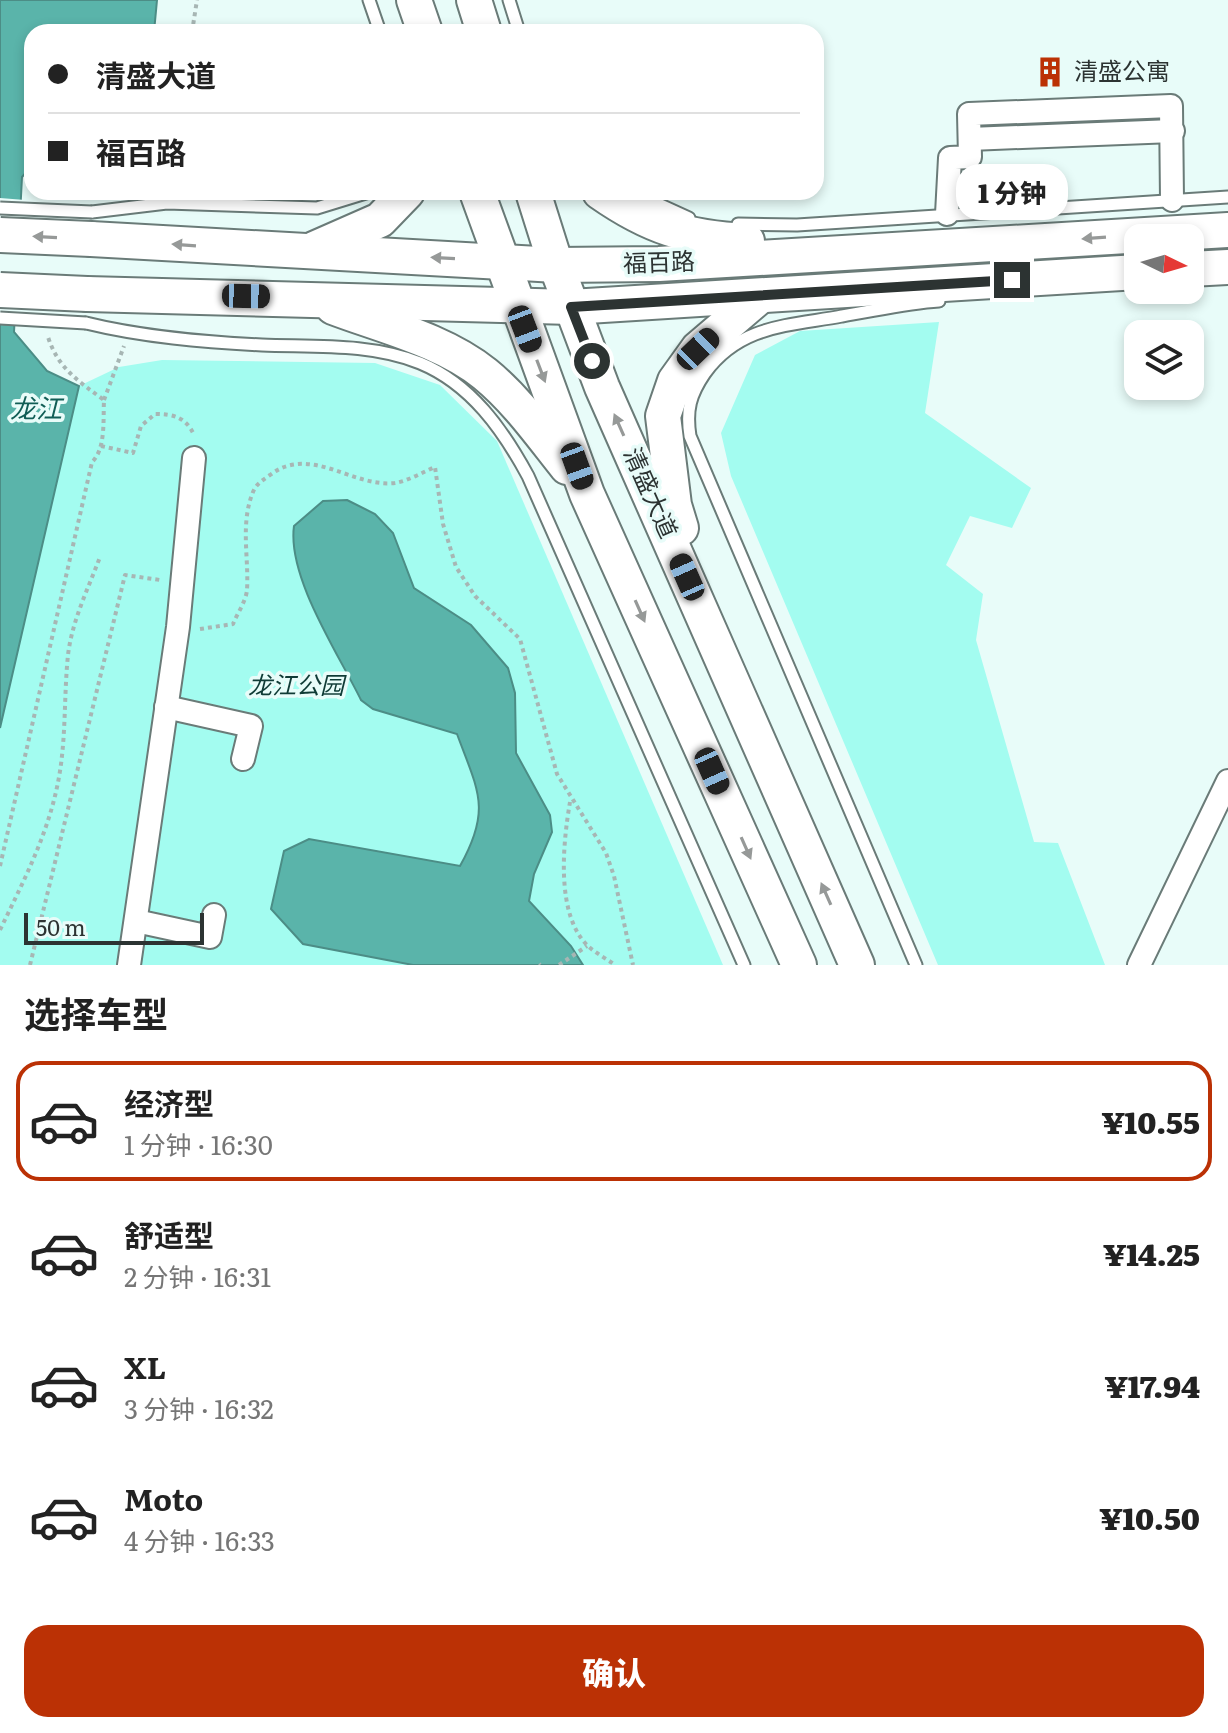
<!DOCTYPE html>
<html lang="zh">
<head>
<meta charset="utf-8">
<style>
  :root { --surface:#fff; --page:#f2f2f2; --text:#222; --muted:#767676; --line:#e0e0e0; --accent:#bb3105 }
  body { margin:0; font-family:Literata,"Noto Sans SC",serif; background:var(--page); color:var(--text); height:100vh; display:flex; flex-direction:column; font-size:30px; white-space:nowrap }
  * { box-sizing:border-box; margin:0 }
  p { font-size:26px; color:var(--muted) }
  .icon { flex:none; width:44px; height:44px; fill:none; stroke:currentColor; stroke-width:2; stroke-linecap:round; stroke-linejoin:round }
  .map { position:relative; height:965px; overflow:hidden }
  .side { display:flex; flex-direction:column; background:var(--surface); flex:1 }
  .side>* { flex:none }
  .hud { position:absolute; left:24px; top:24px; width:800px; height:176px; border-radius:24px; box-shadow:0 4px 12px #0003; display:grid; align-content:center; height:176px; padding:0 24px; background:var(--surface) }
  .needle { width:52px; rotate:95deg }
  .controls { position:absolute; left:1124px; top:224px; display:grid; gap:16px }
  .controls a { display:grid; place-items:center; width:80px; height:80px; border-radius:16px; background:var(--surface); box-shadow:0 4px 12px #0003; font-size:40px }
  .scale { position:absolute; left:24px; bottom:20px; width:180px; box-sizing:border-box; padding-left:8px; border:4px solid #2c3332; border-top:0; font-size:22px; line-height:28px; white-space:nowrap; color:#2c3332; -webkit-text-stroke:6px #e8fcf9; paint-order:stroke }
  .end { position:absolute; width:36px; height:36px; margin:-18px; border:10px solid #2c3332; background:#fff; box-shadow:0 0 0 4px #fff }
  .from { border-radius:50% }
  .bubble { position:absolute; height:56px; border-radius:24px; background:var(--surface); box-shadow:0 4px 12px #0003; font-size:26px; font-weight:800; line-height:56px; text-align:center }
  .car { position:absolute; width:24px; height:48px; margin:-24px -12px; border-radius:10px; box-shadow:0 0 6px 2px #0007; background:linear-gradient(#222 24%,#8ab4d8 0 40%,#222 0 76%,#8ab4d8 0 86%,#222 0) }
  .hud b { display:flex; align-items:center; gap:28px; height:76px; font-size:30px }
  .hud b+b { border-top:2px solid var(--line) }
  .hud i { width:20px; height:20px; background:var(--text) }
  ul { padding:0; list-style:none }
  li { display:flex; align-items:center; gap:24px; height:120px; margin:0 16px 12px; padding:0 8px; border:4px solid transparent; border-radius:24px }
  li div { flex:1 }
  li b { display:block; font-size:30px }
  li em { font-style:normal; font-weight:800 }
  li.selected { border-color:var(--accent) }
  li>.icon { width:72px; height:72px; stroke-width:1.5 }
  h2 { padding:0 24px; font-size:36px; line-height:96px }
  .button { display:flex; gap:16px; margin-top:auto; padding:16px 24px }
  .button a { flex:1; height:92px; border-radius:24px; background:var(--accent); color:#fff; font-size:32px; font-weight:800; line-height:92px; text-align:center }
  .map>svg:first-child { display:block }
</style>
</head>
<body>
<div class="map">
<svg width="1228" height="965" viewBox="0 0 1228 965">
  <rect width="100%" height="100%" fill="#e8fcf9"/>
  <g fill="#a3fcf0">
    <polygon points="939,322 925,413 1031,488 1012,528 970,516 946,565 983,594 976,640 1034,842 1058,843 1105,965 938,965 731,476 721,433 755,355 800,331"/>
    <polygon points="162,360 375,363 440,385 497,441 723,965 0,965 0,728 79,386 119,367"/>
  </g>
  <g fill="#5ab4aa" stroke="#4c8d86" stroke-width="2">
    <polygon points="0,0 157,0 154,32 32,32 32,166 22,177 14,332 47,371 79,386 0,728"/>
    <path d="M 347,500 L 375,514 L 393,533 L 414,588 L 471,625 L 508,668 L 515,693 L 516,753 L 550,815 L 552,832 L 534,874 L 529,901 L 571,946 L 583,965 L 413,965 L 303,944 L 271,909 L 284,851 L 309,839 L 460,866 C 492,809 478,791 457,734 L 373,709 L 361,700 C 338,653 287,577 294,526 L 323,501 Z"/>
  </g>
  <polygon fill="#e8fcf9" points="0,198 25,200 19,324 0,323"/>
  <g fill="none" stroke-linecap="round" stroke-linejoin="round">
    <g stroke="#6a7b78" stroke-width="15">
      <g id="lane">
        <polyline points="369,0 380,32"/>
        <polyline points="509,0 519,32"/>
        <polyline points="632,192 689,218"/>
        <polyline points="92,212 167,203 317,208 369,192"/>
        <polyline points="738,224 797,225 1228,197"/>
        <path d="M 86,323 C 143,337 203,342 262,345 C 314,347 371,343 420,363 C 471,384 503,430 528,476 L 744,965"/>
        <path d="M 916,965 L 690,436 C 686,410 690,395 705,373 C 740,325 788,326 842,316 C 874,311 906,303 939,301"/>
      </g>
    </g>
    <g stroke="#6a7b78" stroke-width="26">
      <g id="street">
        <polyline points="970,139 1173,131"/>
        <polyline points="947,214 950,158 970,157 969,114 1171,106 1172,200"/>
        <polyline points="166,707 251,726 243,759"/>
        <polyline points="136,921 210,937 214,915"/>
        <polyline points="129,965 178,627 194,458"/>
        <polyline points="1139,965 1228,781"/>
      </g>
    </g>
    <g stroke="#6a7b78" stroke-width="38">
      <g id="primary">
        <polyline points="414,0 425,32"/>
        <polyline points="474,0 484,32"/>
        <polyline points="477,192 587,494 799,965"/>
        <polyline points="533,192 556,265 602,387 857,965"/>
        <path d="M 600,192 C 650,227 686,238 747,241"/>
        <polyline points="91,239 556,265 659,264 1228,230"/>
        <polyline points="314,249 380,220 407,192"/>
        <polyline points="1190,269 1228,267"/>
        <polyline points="87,294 571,307 1138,272"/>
        <path d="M 333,307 C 383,326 443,340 485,374 C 517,400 542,436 567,467"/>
        <polyline points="681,528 674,505 663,416 675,381 698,349 760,296"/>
      </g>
    </g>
    <g stroke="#a7b6b4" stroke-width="4" stroke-dasharray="4 4" stroke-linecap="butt">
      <polyline points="192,32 197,0"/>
      <polyline points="104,400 124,346"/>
      <path d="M 101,446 L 133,453 L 141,426 L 155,414 C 173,414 186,417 194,435"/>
      <path d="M 200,629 L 233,624 C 237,614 246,601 247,590 C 249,557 240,524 253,492 C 256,484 263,480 270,475 C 310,444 353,488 395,483 C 408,481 423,472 435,467 L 443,524 L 456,567 L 475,596 L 520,639 L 557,774 L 606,853 L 614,876 L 633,965"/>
      <path d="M 570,802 C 563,843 555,916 589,947 C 597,954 607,959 615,965"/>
      <path d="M 0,866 L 92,462 C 106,449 103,419 104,400 C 78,381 58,368 48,337"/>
      <path d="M 0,930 C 25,878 51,829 60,771 C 66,733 64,694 68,655 C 72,621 88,589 100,557"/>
      <polyline points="539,964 540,965"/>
      <polyline points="30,965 125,575 160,580"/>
      <polyline points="559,965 587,946"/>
    </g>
    <use href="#lane" stroke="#fff" stroke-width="11"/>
    <use href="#street" stroke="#fff" stroke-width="22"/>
    <use href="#primary" stroke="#fff" stroke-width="34"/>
    <g stroke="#6a7b78" stroke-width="15" stroke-linecap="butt">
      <g id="lane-bridge">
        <polyline points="0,208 92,212"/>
        <polyline points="0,318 86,323"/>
      </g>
    </g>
    <g stroke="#6a7b78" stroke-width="38" stroke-linecap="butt">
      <g id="primary-bridge">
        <polyline points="0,235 91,239"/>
        <polyline points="0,290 87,294"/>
      </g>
    </g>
    <use href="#lane-bridge" stroke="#fff" stroke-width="11"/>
    <use href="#primary-bridge" stroke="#fff" stroke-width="34"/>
  </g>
  <defs><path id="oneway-solid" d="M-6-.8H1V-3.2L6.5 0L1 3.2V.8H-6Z" transform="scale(2)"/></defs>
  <g fill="#969998">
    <use href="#oneway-solid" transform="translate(45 237) rotate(-177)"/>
    <use href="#oneway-solid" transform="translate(1094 238) rotate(176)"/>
    <use href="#oneway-solid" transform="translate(184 245) rotate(-176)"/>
    <use href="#oneway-solid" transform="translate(443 258) rotate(-177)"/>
    <use href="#oneway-solid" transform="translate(541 371) rotate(69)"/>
    <use href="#oneway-solid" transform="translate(619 425) rotate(-114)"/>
    <use href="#oneway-solid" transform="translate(640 611) rotate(66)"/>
    <use href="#oneway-solid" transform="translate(746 848) rotate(66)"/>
    <use href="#oneway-solid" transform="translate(826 894) rotate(-114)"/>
  </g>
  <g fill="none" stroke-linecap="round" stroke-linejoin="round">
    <polyline stroke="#2c3332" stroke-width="10" points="592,361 571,307 1012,280"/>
  </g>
  <defs>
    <g id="building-bare" transform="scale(2.4)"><path d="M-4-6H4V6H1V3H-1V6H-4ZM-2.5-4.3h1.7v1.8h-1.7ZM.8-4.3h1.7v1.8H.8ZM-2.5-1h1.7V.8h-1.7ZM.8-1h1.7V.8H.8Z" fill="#bb3105" stroke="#e8fcf9" stroke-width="2.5" paint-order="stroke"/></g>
  </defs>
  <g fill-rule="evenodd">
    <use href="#building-bare" x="1050" y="72"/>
  </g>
  <g text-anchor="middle" stroke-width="7" stroke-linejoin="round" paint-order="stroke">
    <g font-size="24" fill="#2c3332" stroke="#e8fcf9" text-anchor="start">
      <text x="1074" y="80">清盛公寓</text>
    </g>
    <g font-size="24" fill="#2c3332" stroke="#e8fcf9">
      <text transform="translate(659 263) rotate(-2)" y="8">福百路</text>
      <text transform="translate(650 493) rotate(66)" y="8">清盛大道</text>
    </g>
    <g font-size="24" font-style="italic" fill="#0f3b36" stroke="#e8fcf9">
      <text x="296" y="694">龙江公园</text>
    </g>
    <g font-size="26" font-style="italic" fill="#115e56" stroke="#e8fcf9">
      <text x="36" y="418">龙江</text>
    </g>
  </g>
</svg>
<div class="controls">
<a><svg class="needle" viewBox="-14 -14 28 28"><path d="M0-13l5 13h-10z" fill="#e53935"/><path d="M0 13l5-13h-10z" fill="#767676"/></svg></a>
<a><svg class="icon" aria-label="layers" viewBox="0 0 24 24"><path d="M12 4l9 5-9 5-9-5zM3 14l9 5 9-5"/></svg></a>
</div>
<div class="scale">50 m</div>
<i class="end from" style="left:592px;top:361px"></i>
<i class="end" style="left:1012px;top:280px"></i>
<div class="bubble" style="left:956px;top:164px;width:112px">1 分钟</div>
<i class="car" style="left:246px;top:296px;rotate:91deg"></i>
<i class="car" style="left:525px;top:329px;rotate:159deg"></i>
<i class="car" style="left:698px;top:349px;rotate:46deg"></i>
<i class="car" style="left:577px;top:466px;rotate:160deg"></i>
<i class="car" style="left:687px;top:577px;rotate:336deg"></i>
<i class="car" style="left:712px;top:771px;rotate:156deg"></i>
<div class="hud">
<b><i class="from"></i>清盛大道</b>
<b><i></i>福百路</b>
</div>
</div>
<section class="side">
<h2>选择车型</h2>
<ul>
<li class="selected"><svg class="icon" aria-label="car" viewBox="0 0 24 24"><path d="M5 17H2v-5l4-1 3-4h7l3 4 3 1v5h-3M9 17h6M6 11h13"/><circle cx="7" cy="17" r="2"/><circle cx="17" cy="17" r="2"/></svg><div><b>经济型</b><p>1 分钟 · 16:30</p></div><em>¥10.55</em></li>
<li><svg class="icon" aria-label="car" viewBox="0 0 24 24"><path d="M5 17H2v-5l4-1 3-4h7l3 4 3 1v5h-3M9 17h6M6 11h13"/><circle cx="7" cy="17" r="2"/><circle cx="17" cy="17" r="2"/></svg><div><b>舒适型</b><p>2 分钟 · 16:31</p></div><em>¥14.25</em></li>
<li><svg class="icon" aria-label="car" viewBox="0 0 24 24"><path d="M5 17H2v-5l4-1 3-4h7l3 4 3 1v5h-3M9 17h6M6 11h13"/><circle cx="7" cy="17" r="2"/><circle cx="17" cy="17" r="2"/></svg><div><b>XL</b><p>3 分钟 · 16:32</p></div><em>¥17.94</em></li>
<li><svg class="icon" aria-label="car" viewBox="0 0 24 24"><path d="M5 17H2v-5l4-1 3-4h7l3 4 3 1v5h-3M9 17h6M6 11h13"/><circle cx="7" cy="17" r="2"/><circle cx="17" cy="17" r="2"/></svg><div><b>Moto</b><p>4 分钟 · 16:33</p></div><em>¥10.50</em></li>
</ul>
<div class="button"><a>确认</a></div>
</section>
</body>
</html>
